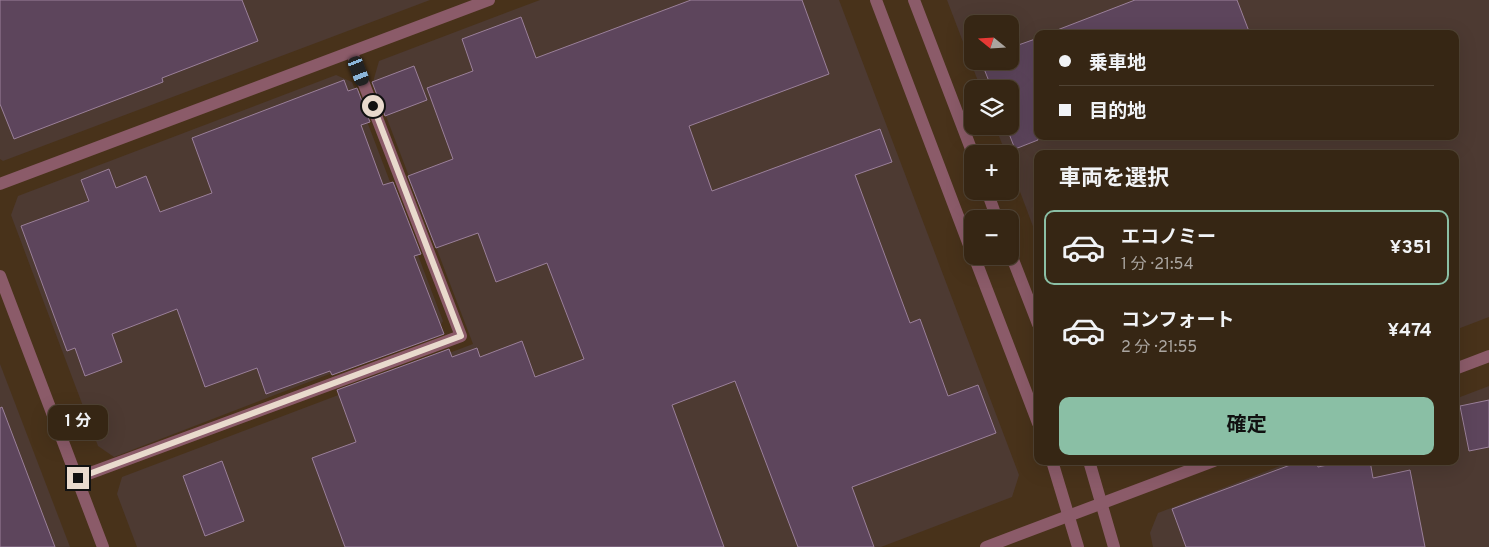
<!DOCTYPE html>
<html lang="ja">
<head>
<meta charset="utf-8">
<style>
  :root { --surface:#362614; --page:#3d2e1d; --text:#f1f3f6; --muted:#aaa5a0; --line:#504334; --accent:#8abfa5 }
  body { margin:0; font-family:Overpass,"Noto Sans JP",sans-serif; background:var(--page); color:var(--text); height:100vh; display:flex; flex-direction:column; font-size:19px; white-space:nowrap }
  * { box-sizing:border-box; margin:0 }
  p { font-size:16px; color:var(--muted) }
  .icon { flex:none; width:28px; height:28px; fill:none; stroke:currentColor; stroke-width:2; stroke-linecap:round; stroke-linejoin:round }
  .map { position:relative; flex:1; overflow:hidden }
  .panel { position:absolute; left:1034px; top:150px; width:425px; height:315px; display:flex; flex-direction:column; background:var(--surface); border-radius:10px; box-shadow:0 5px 20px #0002,0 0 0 1px var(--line) }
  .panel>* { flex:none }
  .guide { position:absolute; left:1034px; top:30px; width:425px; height:110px; border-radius:10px; box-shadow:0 5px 20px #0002,0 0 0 1px var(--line); display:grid; align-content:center; height:110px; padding:0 25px; background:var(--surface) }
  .needle { width:32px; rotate:288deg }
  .tools { position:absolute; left:964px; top:15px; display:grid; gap:10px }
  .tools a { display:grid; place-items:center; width:55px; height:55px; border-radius:10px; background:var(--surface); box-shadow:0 5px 20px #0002,0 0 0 1px var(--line); font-size:25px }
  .end { position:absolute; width:22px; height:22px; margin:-11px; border:6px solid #e9dacd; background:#111; box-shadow:0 0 0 2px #111 }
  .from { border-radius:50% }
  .bubble { position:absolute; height:35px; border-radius:10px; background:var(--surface); box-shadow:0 5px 20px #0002,0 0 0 1px var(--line); font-size:16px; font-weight:700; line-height:35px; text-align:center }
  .car { position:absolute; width:15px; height:30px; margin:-15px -8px; border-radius:6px; box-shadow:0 0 4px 1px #0007; background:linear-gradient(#222 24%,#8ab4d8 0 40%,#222 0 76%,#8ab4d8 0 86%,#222 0) }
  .guide b { display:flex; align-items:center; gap:18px; height:48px; font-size:19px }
  .guide b+b { border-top:1px solid var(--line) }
  .guide i { width:12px; height:12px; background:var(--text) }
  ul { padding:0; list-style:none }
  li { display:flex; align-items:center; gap:15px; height:75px; margin:0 10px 8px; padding:0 15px; border:2px solid transparent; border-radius:10px }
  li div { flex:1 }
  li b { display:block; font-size:19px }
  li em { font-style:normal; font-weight:700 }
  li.selected { border-color:var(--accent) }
  li>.icon { width:45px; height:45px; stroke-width:1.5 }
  h2 { padding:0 25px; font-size:22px; line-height:60px }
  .button { display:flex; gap:10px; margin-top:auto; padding:10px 25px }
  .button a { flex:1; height:58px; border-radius:10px; background:var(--accent); color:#111; font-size:20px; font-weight:700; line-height:58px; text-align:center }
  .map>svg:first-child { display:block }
</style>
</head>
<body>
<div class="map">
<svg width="1489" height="547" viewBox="0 0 1489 547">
  <rect width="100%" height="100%" fill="#48321a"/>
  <g fill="#4d3a32" fill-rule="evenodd">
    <polygon points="0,0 430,0 3,161 0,159"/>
    <polygon points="540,0 839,0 1019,475 1012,497 881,547 137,547 117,494 122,477 473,344 373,82 379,61"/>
    <path d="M 947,0 L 1489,0 L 1489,317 L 1455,330 L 1455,154 L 1038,154 L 1037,237 L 1010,165 L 1010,154 L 1006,154 L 995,126 L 1010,126 L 1010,89 L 981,89 ZM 972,24 L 1010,24 L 1010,61 L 972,61 ZM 1038,34 L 1455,34 L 1455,136 L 1038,136 Z"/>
    <polygon points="336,75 352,82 443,321 436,333 114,457 98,446 11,215 18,196"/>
    <polygon points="0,364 70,547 0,547"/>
    <polygon points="1489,386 1489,547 1153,547 1150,533 1158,513 1293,461 1455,461 1455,399"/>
  </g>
  <g fill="#5d455c" stroke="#9b809a">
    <polygon points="0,0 242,0 258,41 162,78 163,82 14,139 0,104"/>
    <polygon points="691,0 802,0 829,74 689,126 712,191 880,129 892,162 855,175 910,323 920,319 948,396 978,385 996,433 852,487 874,547 798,547 735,381 672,405 724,547 345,547 312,458 356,442 337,390 449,349 452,357 477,348 480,357 522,341 535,377 584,359 547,263 496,282 478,233 436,248 408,176 453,159 427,88 473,71 462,39 521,17 536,58"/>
    <polygon points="1135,0 1237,0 1250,34 1052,34 1052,32"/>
    <polygon points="1038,38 1038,140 1015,149 1006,126 1010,126 1010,89 992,89 981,61 1010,61 1010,48"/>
    <polygon points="414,66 427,100 385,116 372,82"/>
    <polygon points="344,80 348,91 357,88 370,122 361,125 383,185 393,182 421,254 414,256 444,334 332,375 330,371 266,394 257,368 205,387 177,309 112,334 122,362 85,376 75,348 67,351 21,226 89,201 81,180 109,169 116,188 146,176 160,212 212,193 192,138"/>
    <polygon points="1489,400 1489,447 1469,451 1460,406"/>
    <polygon points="2,407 55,547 0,547 0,408"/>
    <polygon points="222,461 244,521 205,536 183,476"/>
    <polygon points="1301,461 1316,461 1318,467 1346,461 1370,461 1373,478 1410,470 1425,547 1186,547 1172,509"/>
  </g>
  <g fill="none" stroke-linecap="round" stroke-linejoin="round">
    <polyline stroke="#8b5b69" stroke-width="12" points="77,478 461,336 352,53"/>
    <g stroke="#8b5b69" stroke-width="12">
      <polyline points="876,0 972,253"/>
      <polyline points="914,0 973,154"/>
      <polyline points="0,184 489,0"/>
      <polyline points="987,191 997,219"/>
      <polyline points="1010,252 1038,324"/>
      <polyline points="974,256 1038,423"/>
      <polyline points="0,276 103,547"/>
      <polyline points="1455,369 1489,356"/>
      <polyline points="1052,461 1078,547"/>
      <polyline points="1089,461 1114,547"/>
      <polyline points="986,547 1214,461"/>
    </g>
  </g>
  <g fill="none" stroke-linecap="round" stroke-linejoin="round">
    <polyline stroke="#e9dacd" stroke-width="6" points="78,478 461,336 373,106"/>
  </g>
</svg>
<div class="tools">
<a><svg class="needle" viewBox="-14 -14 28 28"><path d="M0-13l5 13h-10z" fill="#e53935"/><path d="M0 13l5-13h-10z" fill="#aaa5a0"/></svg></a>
<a><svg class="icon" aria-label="layers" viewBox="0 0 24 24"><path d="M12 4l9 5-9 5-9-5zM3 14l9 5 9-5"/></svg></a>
<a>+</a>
<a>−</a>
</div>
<i class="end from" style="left:373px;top:106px"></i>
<i class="end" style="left:78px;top:478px"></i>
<div class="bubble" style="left:48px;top:405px;width:60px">1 分</div>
<i class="car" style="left:359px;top:71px;rotate:159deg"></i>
<div class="guide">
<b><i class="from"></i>乗車地</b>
<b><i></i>目的地</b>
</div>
<section class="panel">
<h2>車両を選択</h2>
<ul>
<li class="selected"><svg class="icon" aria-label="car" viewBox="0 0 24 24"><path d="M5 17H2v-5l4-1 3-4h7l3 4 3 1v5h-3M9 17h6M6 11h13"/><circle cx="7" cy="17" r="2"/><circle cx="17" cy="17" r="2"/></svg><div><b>エコノミー</b><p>1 分 · 21:54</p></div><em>¥351</em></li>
<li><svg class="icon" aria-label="car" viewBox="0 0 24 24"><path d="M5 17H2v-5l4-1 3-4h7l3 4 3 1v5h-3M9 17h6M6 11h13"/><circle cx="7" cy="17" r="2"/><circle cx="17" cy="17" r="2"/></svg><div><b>コンフォート</b><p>2 分 · 21:55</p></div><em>¥474</em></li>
</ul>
<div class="button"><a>確定</a></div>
</section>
</div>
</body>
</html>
